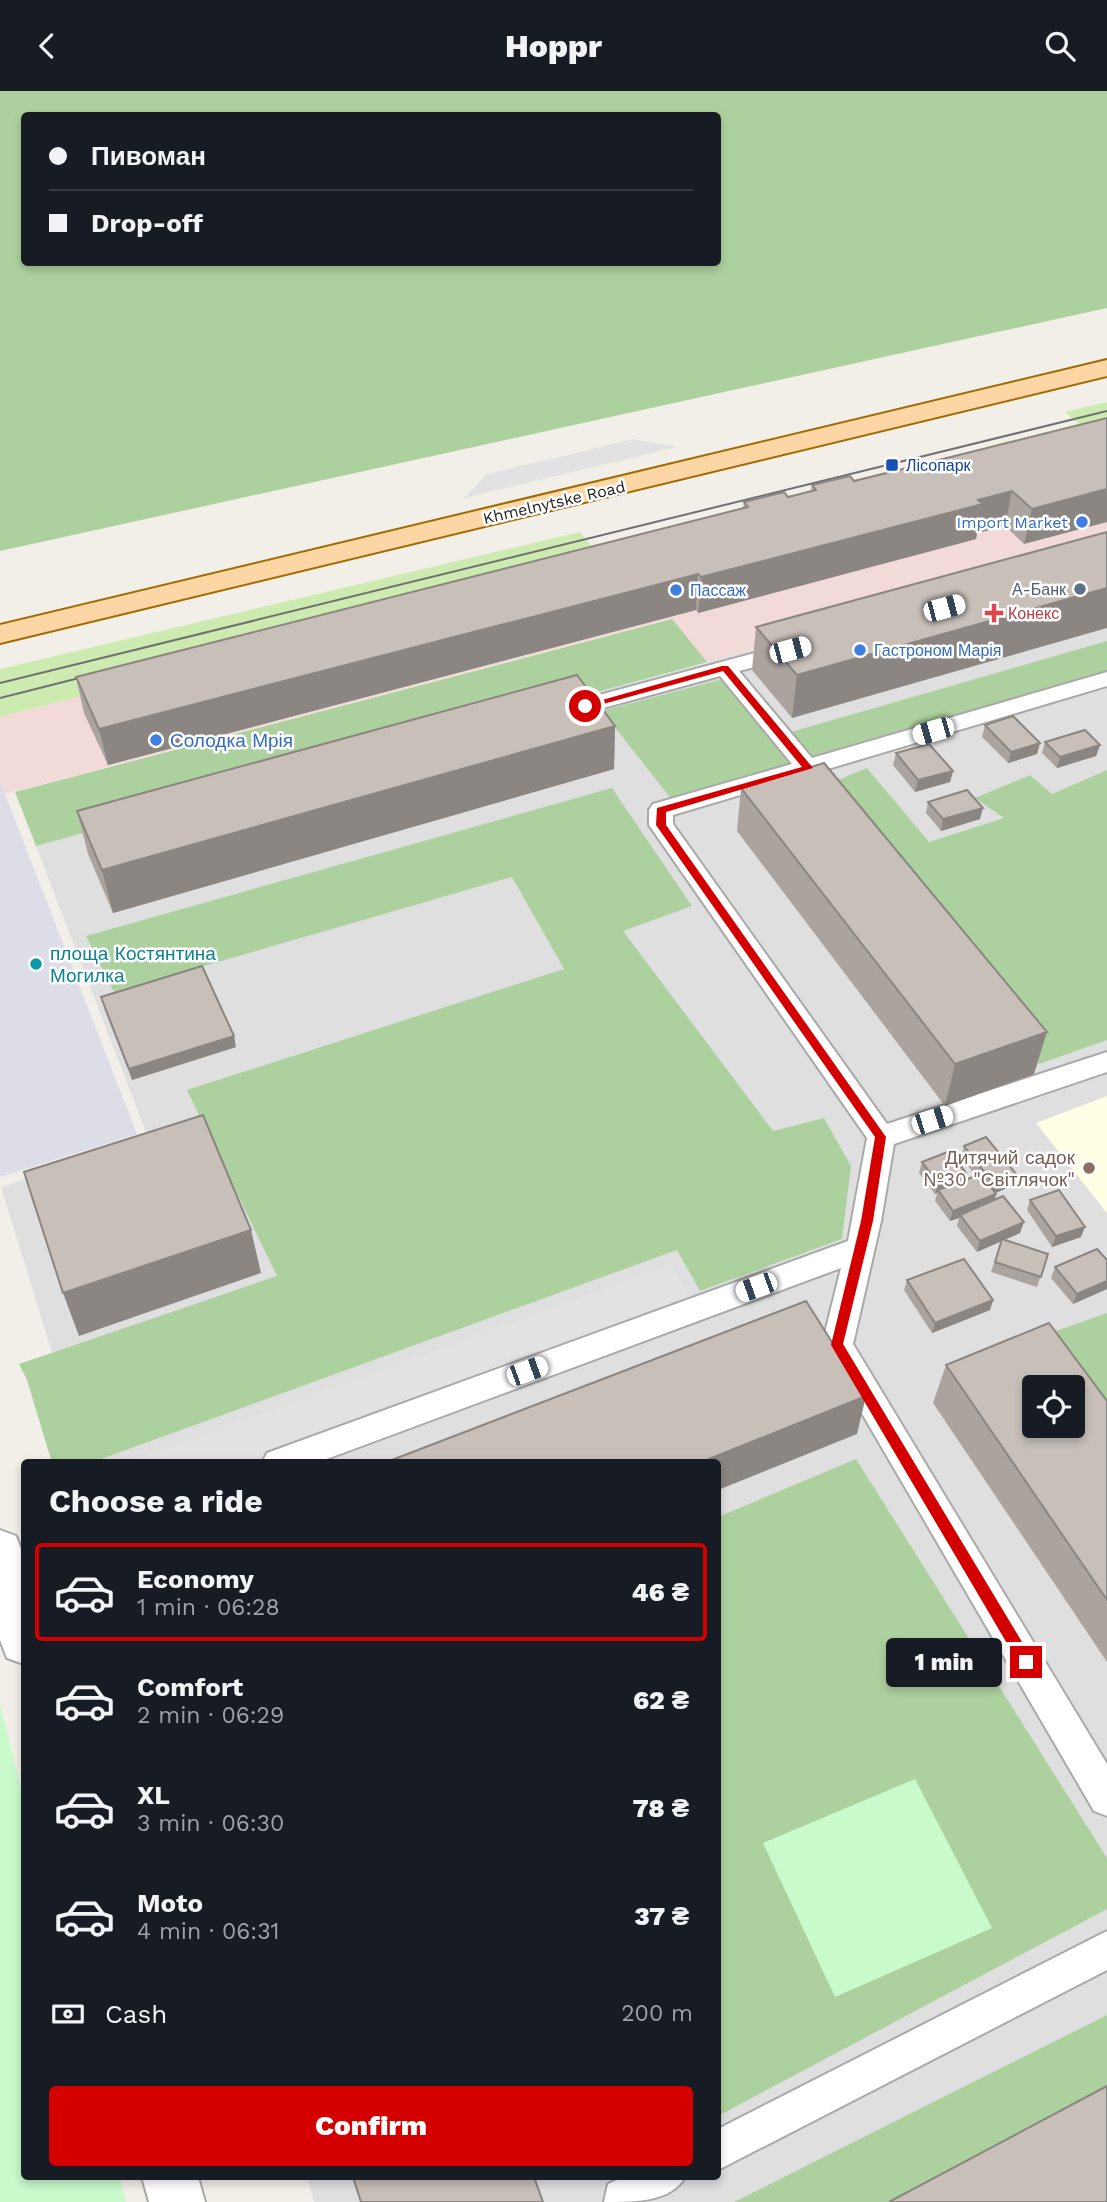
<!DOCTYPE html>
<html lang="en">
<head>
<meta charset="utf-8">
<style>
  :root { --surface:#171b24; --page:#20242c; --text:#f1f3f6; --muted:#9ea1a6; --line:#363941; --accent:#d40000 }
  body { margin:0; font-family:"Work Sans",sans-serif; background:var(--page); color:var(--text); height:100vh; display:flex; flex-direction:column; font-size:26px; white-space:nowrap }
  * { box-sizing:border-box; margin:0 }
  p { font-size:23px; color:var(--muted) }
  .icon { flex:none; width:38px; height:38px; fill:none; stroke:currentColor; stroke-width:2; stroke-linecap:round; stroke-linejoin:round }
  .map { position:relative; flex:1; overflow:hidden }
  .sheet { position:absolute; left:21px; top:1368px; width:700px; height:721px; display:flex; flex-direction:column; background:var(--surface); border-radius:7px; box-shadow:0 4px 10px #0003 }
  .sheet>* { flex:none }
  .top-card { position:absolute; left:21px; top:21px; width:700px; height:154px; border-radius:7px; box-shadow:0 4px 10px #0003; display:grid; align-content:center; height:154px; padding:0 28px; background:var(--surface) }
  .controls { position:absolute; left:1022px; top:1284px; display:grid; gap:14px }
  .controls a { display:grid; place-items:center; width:63px; height:63px; border-radius:7px; background:var(--surface); box-shadow:0 4px 10px #0003; font-size:35px }
  .end { position:absolute; width:32px; height:32px; margin:-16px; border:9px solid #d40000; background:#fff; box-shadow:0 0 0 4px #fff }
  .from { border-radius:50% }
  .bubble { position:absolute; height:49px; border-radius:7px; background:var(--surface); box-shadow:0 4px 10px #0003; font-size:23px; font-weight:800; line-height:49px; text-align:center }
  .car { position:absolute; width:21px; height:42px; margin:-21px -10px; border-radius:9px; box-shadow:0 0 5px 2px #0007; background:linear-gradient(#fff 24%,#345 0 40%,#fff 0 76%,#345 0 86%,#fff 0) }
  .top-card b { display:flex; align-items:center; gap:24px; height:66px; font-size:26px }
  .top-card b+b { border-top:2px solid var(--line) }
  .top-card i { width:18px; height:18px; background:var(--text) }
  ul { padding:0; list-style:none }
  li { display:flex; align-items:center; gap:21px; height:98px; margin:0 14px 10px; padding:0 14px; border:4px solid transparent; border-radius:7px }
  li div { flex:1 }
  li b { display:block; font-size:26px }
  li em { font-style:normal; font-weight:800 }
  li.on { border-color:var(--accent) }
  li>.icon { width:63px; height:63px; stroke-width:1.5 }
  h2 { padding:0 28px; font-size:32px; line-height:84px }
  .pay { display:flex; align-items:center; gap:18px; height:77px; padding:0 28px; font-size:26px }
  .pay p { margin-inline-start:auto }
  .action { display:flex; gap:14px; margin-top:auto; padding:14px 28px }
  .action a { flex:1; height:80px; border-radius:7px; background:var(--accent); color:#fff; font-size:28px; font-weight:800; line-height:80px; text-align:center }
  header { display:flex; justify-content:space-between; align-items:center; height:91px; padding:0 28px; background:var(--surface); font-size:32px; font-weight:800 }
  .map>svg:first-child { display:block }
</style>
</head>
<body>
<header><svg class="icon" aria-label="back" viewBox="0 0 24 24"><path d="M15 5l-7 7 7 7"/></svg>Hoppr<svg class="icon" aria-label="search" viewBox="0 0 24 24"><circle cx="10" cy="10" r="6"/><path d="M15 15l6 6"/></svg></header>
<div class="map">
<svg width="1107" height="2111" viewBox="0 0 1107 2111">
  <rect width="100%" height="100%" fill="#f2efe9"/>
  <path fill="#e0dfdf" fill-rule="evenodd" d="M 1107,461 L 1107,2111 L 314,2111 L 307,2086 L 718,2086 L 718,1372 L 86,1372 L 1,1096 L 149,1049 L 36,755 ZM 1034,1297 L 1073,1297 L 1073,1335 L 1034,1335 Z"/>
  <polygon fill="#f2dad9" points="1107,343 1107,461 707,571 671,528 5,703 0,690 0,626"/>
  <polygon fill="#ffffe5" points="1107,1005 1107,1122 1036,1032"/>
  <g fill="#cdebb0">
    <polygon points="1107,311 1107,343 1000,370 985,356 1078,333 1065,321"/>
    <polygon points="580,441 606,472 0,626 0,578"/>
  </g>
  <g fill="#add19e" fill-rule="evenodd">
    <path d="M 0,0 L 1107,0 L 1107,217 L 0,460 ZM 24,24 L 718,24 L 718,172 L 24,172 Z"/>
    <polygon points="672,528 707,571 36,755 15,701"/>
    <polygon points="1107,550 1107,580 808,666 791,641"/>
    <polygon points="726,587 795,674 673,710 602,620"/>
    <polygon points="867,677 929,751 1004,727 975,707 1030,684 1052,703 1107,679 1107,949 1039,973 814,699"/>
    <polygon points="612,697 692,815 623,840 773,1040 824,1027 851,1075 842,1148 700,1200 677,1159 90,1372 52,1372 27,1289 19,1273 277,1185 187,999 564,878 512,786 114,901 86,845"/>
    <polygon points="1107,1222 1107,1332 1042,1245"/>
    <polygon points="856,1368 1107,1767 1107,1818 718,2025 718,1426"/>
    <polygon points="1107,1924 1107,2111 734,2111"/>
  </g>
  <g fill="#c8facc">
    <polygon points="0,1612 24,1709 24,2086 119,2086 126,2111 0,2111"/>
    <polygon points="915,1688 992,1837 835,1906 763,1752"/>
  </g>
  <g fill="#e2e2e2">
    <polygon points="634,348 677,356 464,407 487,383"/>
    <polygon points="672,1173 690,1207 243,1372 127,1372"/>
  </g>
  <polygon fill="#dddde8" points="0,690 137,1043 0,1086"/>
  <g fill="none" stroke-linecap="round" stroke-linejoin="round">
    <g stroke="#a9a9a9" stroke-width="4">
      <g id="service">
        <polygon points="788,553 796,555 799,560 796,565 739,580 812,667 1107,581 1107,595 673,724 673,733 887,1033 1107,961 1107,981 894,1053 881,1130 853,1253 1107,1673 1107,1725 1094,1720 822,1254 841,1177 316,1372 262,1372 267,1362 848,1150 867,1047 649,734 649,719 653,713 792,673 720,585 585,622 577,620 574,615 577,610"/>
        <polygon points="1107,1840 1107,1879 718,2079 718,2038"/>
        <path d="M 623,2086 L 685,2086 C 671,2111 635,2111 604,2111 L 608,2093 Z"/>
      </g>
    </g>
    <g stroke="#a9a9a9" stroke-width="4">
      <g id="minor">
        <polygon points="0,1439 16,1445 24,1466 24,1573 7,1567 0,1549"/>
        <polygon points="142,2086 198,2086 205,2111 149,2111"/>
      </g>
    </g>
    <g stroke="#a06b00" stroke-width="4">
      <polygon id="primary" points="1107,269 1107,285 0,552 0,534"/>
    </g>
    <use href="#service" fill="#fff" fill-rule="evenodd"/>
    <use href="#minor" fill="#fff" fill-rule="evenodd"/>
    <use href="#primary" fill="#fcd6a4" fill-rule="evenodd"/>
    <g stroke="#707070" stroke-width="2">
      <polyline points="0,592 1107,320"/>
      <polyline points="0,607 95,583"/>
    </g>
  </g>
  <g fill="#aba49e">
    <polygon points="1107,327 1024,453 1005,435 977,442 976,448 698,522 696,519 108,674 84,622 76,586 743,417 744,411 788,406 811,400 812,394 854,390"/>
    <polygon points="1107,441 792,627 752,579 756,536"/>
    <polygon points="985,634 1040,652 1037,663 1008,672 982,646"/>
    <polygon points="615,635 614,678 113,822 88,763 77,720"/>
    <polygon points="1045,651 1100,654 1096,665 1057,677 1042,662"/>
    <polygon points="896,662 953,680 950,691 915,701 893,674"/>
    <polygon points="741,697 1034,983 945,1015 737,740"/>
    <polygon points="928,711 980,728 941,740 926,722"/>
    <polygon points="101,906 236,956 132,989 104,917"/>
    <polygon points="964,1055 1017,1084 1014,1094 995,1102 996,1103 995,1109 1020,1142 1004,1149 1048,1163 1037,1196 991,1181 1001,1150 977,1161 957,1135 959,1127 950,1130 935,1110 937,1102 935,1103 919,1082 922,1071 966,1082 964,1090 976,1085 961,1066"/>
    <polygon points="1030,1109 1081,1146 1052,1156 1027,1119"/>
    <polygon points="1107,1169 1107,1198 1073,1213 1051,1187 1055,1176"/>
    <polygon points="907,1189 993,1209 990,1219 932,1242 904,1199"/>
    <polygon points="946,1274 1107,1310 1107,1571 933,1312"/>
  </g>
  <g fill="#8b8681">
    <polygon points="1107,398 1107,431 1024,453 1032,418"/>
    <polygon points="1012,400 1005,435 977,442 976,448 698,522 701,486"/>
    <polygon points="698,483 696,519 108,674 99,638"/>
    <polygon points="1107,497 1107,537 792,627 797,584"/>
    <polygon points="615,635 614,678 113,822 102,779"/>
    <polygon points="1040,652 1037,663 1008,672 1011,661"/>
    <polygon points="1100,654 1096,665 1057,677 1060,666"/>
    <polygon points="953,680 950,691 915,701 918,689"/>
    <polygon points="983,717 980,728 941,740 943,728"/>
    <polygon points="1047,941 1034,983 945,1015 955,973"/>
    <polygon points="234,945 236,956 132,989 129,978"/>
    <polygon points="966,1082 963,1092 938,1099 937,1102 935,1103 938,1092"/>
    <polygon points="1017,1084 1014,1094 991,1104 994,1093"/>
    <polygon points="996,1103 993,1114 960,1124 959,1127 950,1130 953,1120"/>
    <polygon points="1024,1131 1020,1142 977,1161 980,1150"/>
    <polygon points="1085,1136 1081,1146 1052,1156 1056,1145"/>
    <polygon points="251,1139 261,1182 79,1245 63,1202"/>
    <polygon points="1107,1190 1107,1198 1073,1213 1077,1203"/>
    <polygon points="993,1209 990,1219 932,1242 935,1232"/>
    <polygon points="866,1305 857,1343 718,1399 718,1372 699,1372"/>
  </g>
  <g fill="#c7bfb8" stroke="#8b8681" stroke-width="2" fill-rule="evenodd">
    <polygon points="1107,327 1107,398 1032,418 1012,400 978,409 983,413 701,486 698,483 99,638 76,586 748,416 744,411 784,401 788,406 816,399 812,394 850,385 854,390"/>
    <polygon points="1107,441 1107,497 797,584 756,536"/>
    <polygon points="577,584 615,635 102,779 77,720"/>
    <polygon points="1013,625 1040,652 1011,661 985,634"/>
    <polygon points="1085,639 1100,654 1060,666 1045,651"/>
    <polygon points="929,653 953,680 918,689 896,662"/>
    <polygon points="824,672 1047,941 955,973 741,697"/>
    <polygon points="967,699 983,717 943,728 928,711"/>
    <polygon points="202,875 234,945 129,978 101,906"/>
    <polygon points="203,1024 251,1139 63,1202 24,1081"/>
    <polygon points="986,1046 1017,1084 994,1093 964,1055"/>
    <polygon points="950,1060 966,1082 938,1092 922,1071"/>
    <polygon points="981,1083 996,1103 953,1120 938,1099"/>
    <polygon points="1059,1099 1085,1136 1056,1145 1030,1109"/>
    <polygon points="1003,1105 1024,1131 980,1150 960,1124"/>
    <polygon points="1002,1148 1048,1163 1041,1186 995,1171"/>
    <polygon points="1097,1158 1107,1169 1107,1190 1077,1203 1055,1176"/>
    <polygon points="964,1168 993,1209 935,1232 907,1189"/>
    <polygon points="806,1210 866,1305 699,1372 384,1372"/>
    <path d="M 1049,1232 L 1107,1310 L 1107,1509 L 946,1274 ZM 1034,1297 L 1073,1297 L 1073,1335 L 1034,1335 Z"/>
    <polygon points="1107,1995 1107,2111 889,2111"/>
    <polygon points="353,2086 534,2086 543,2111 361,2111"/>
  </g>
  <polygon fill="#d40000" points="722,575 728,575 813,677 666,721 666,734 886,1046 873,1130 843,1253 1031,1566 1031,1576 1026,1578 1021,1576 831,1254 861,1130 875,1046 656,734 657,717 802,676 723,580 585,618 581,615"/>
  <rect fill="#1a4fb4" stroke="#fff" stroke-width="2.5" x="885" y="367" width="14" height="14" rx="3.5"/>
  <g fill="#3f7fe0" stroke="#fff" stroke-width="2.5">
    <circle cx="1082" cy="431" r="7"/>
    <circle cx="676" cy="499" r="7"/>
    <circle cx="860" cy="559" r="7"/>
    <circle cx="156" cy="649" r="7"/>
  </g>
  <circle fill="#5c6f8a" stroke="#fff" stroke-width="2.5" cx="1080" cy="498" r="7"/>
  <path fill="#e0444e" stroke="#fff" stroke-width="2.5" d="M990.5 511.5h7v7h7v7h-7v7h-7v-7h-7v-7h7z"/>
  <circle fill="#0f9aa8" stroke="#fff" stroke-width="2.5" cx="36" cy="873" r="7"/>
  <circle fill="#8d6e63" stroke="#fff" stroke-width="2.5" cx="1089" cy="1077" r="7"/>
  <g text-anchor="middle" stroke-width="5" stroke-linejoin="round" paint-order="stroke">
    <g font-size="16" fill="#164399" stroke="#fff" text-anchor="start">
      <text x="906" y="380">Лісопарк</text>
    </g>
    <g font-size="16" fill="#222" stroke="#fff">
      <text transform="translate(554 411) rotate(-13)" y="6">Khmelnytske Road</text>
    </g>
    <g font-size="16" fill="#366cbe" stroke="#fff" text-anchor="start">
      <text x="1068" y="437" text-anchor="end">Import Market</text>
      <text x="690" y="505">Пассаж</text>
      <text x="874" y="565">Гастроном Марія</text>
    </g>
    <g font-size="16" fill="#4e5e75" stroke="#fff" text-anchor="end">
      <text x="1066" y="504">А-Банк</text>
    </g>
    <g font-size="16" fill="#be3a42" stroke="#fff" text-anchor="start">
      <text x="1008" y="528">Конекс</text>
    </g>
    <g font-size="19" fill="#366cbe" stroke="#fff" text-anchor="start">
      <text x="170" y="656">Солодка Мрія</text>
    </g>
    <g font-size="19" fill="#0d838f" stroke="#fff" text-anchor="start">
      <text x="50" y="869">площа Костянтина<tspan x="50" dy="22">Могилка</tspan></text>
    </g>
    <g font-size="19" fill="#785e54" stroke="#fff" text-anchor="end">
      <text x="1075" y="1073">Дитячий садок<tspan x="1075" dy="22">№30 "Світлячок"</tspan></text>
    </g>
  </g>
</svg>
<div class="controls">
<a><svg class="icon" aria-label="locate" viewBox="0 0 24 24"><circle cx="12" cy="12" r="6"/><path d="M12 2v4M12 18v4M2 12h4M18 12h4"/></svg></a>
</div>
<i class="end from" style="left:585px;top:615px"></i>
<i class="end" style="left:1026px;top:1571px"></i>
<div class="bubble" style="left:886px;top:1547px;width:116px">1 min</div>
<i class="car" style="left:944px;top:517px;rotate:75deg"></i>
<i class="car" style="left:790px;top:559px;rotate:75deg"></i>
<i class="car" style="left:933px;top:640px;rotate:254deg"></i>
<i class="car" style="left:932px;top:1029px;rotate:72deg"></i>
<i class="car" style="left:756px;top:1196px;rotate:250deg"></i>
<i class="car" style="left:527px;top:1280px;rotate:70deg"></i>
<div class="top-card">
<b><i class="from"></i>Пивоман</b>
<b><i></i>Drop-off</b>
</div>
<section class="sheet">
<h2>Choose a ride</h2>
<ul>
<li class="on"><svg class="icon" aria-label="car" viewBox="0 0 24 24"><path d="M5 17H2v-5l4-1 3-4h7l3 4 3 1v5h-3M9 17h6M6 11h13"/><circle cx="7" cy="17" r="2"/><circle cx="17" cy="17" r="2"/></svg><div><b>Economy</b><p>1 min · 06:28</p></div><em>46 ₴</em></li>
<li><svg class="icon" aria-label="car" viewBox="0 0 24 24"><path d="M5 17H2v-5l4-1 3-4h7l3 4 3 1v5h-3M9 17h6M6 11h13"/><circle cx="7" cy="17" r="2"/><circle cx="17" cy="17" r="2"/></svg><div><b>Comfort</b><p>2 min · 06:29</p></div><em>62 ₴</em></li>
<li><svg class="icon" aria-label="car" viewBox="0 0 24 24"><path d="M5 17H2v-5l4-1 3-4h7l3 4 3 1v5h-3M9 17h6M6 11h13"/><circle cx="7" cy="17" r="2"/><circle cx="17" cy="17" r="2"/></svg><div><b>XL</b><p>3 min · 06:30</p></div><em>78 ₴</em></li>
<li><svg class="icon" aria-label="car" viewBox="0 0 24 24"><path d="M5 17H2v-5l4-1 3-4h7l3 4 3 1v5h-3M9 17h6M6 11h13"/><circle cx="7" cy="17" r="2"/><circle cx="17" cy="17" r="2"/></svg><div><b>Moto</b><p>4 min · 06:31</p></div><em>37 ₴</em></li>
</ul>
<div class="pay"><svg class="icon" aria-label="cash" viewBox="0 0 24 24"><path d="M3 7h18v10H3z"/><circle cx="12" cy="12" r="2"/></svg>Cash<p>200 m</p></div>
<div class="action"><a>Confirm</a></div>
</section>
</div>
</body>
</html>
